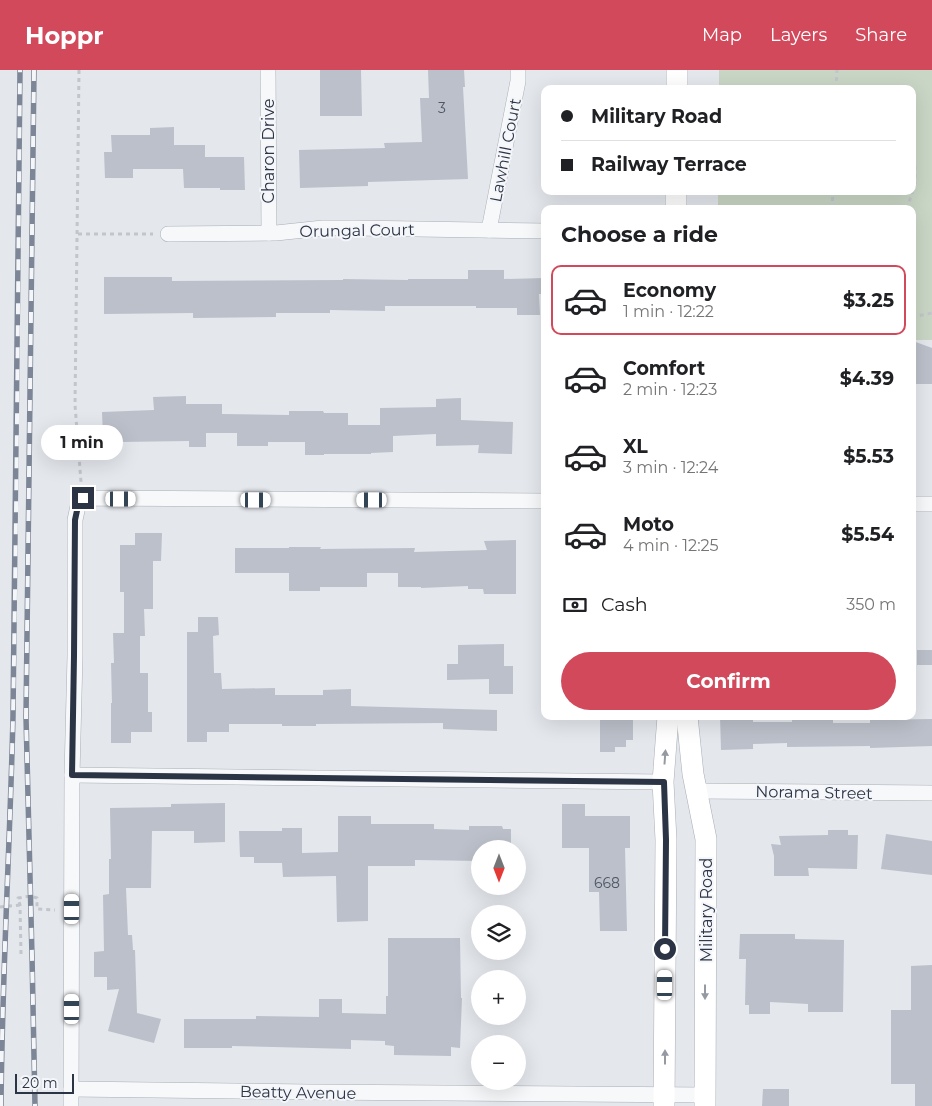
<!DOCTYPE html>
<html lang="en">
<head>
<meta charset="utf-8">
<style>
  :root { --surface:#fff; --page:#f6f6f6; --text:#202124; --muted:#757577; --line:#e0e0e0; --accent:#d1495b }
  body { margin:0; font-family:Montserrat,sans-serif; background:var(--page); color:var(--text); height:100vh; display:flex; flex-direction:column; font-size:19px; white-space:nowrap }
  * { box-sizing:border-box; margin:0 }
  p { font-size:16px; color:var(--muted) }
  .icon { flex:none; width:28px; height:28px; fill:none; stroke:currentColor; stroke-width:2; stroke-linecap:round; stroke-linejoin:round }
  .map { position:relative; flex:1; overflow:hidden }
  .drawer { position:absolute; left:541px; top:135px; width:375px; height:515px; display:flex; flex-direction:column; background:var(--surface); border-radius:10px; box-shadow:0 5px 20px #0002 }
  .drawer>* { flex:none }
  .guide { position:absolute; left:541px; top:15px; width:375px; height:110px; border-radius:10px; box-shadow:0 5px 20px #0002; display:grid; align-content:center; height:110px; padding:0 20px; background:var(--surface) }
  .needle { width:32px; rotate:180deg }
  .buttons { position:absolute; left:471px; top:770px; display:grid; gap:10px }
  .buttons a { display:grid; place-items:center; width:55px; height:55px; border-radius:50%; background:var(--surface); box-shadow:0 5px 20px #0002; font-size:25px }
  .scale { position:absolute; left:15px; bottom:12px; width:59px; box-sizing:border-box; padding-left:5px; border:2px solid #2b3445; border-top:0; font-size:14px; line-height:18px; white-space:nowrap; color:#2b3445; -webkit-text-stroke:4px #f4f6f9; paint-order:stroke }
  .end { position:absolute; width:22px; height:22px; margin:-11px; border:6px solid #2b3445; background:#fff; box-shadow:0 0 0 2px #fff }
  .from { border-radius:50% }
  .bubble { position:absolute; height:35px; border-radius:18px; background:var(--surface); box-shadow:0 5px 20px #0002; font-size:16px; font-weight:700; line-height:35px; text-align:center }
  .car { position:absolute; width:15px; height:30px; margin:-15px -8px; border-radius:6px; box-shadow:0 0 4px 1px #0007; background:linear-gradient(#fff 24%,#345 0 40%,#fff 0 76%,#345 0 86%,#fff 0) }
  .guide b { display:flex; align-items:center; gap:18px; height:48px; font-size:19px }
  .guide b+b { border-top:1px solid var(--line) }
  .guide i { width:12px; height:12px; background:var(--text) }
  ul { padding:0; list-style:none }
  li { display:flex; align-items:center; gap:15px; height:70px; margin:0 10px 8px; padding:0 10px; border:2px solid transparent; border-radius:10px }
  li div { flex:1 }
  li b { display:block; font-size:19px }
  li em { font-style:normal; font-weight:700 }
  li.selected { border-color:var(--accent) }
  li>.icon { width:45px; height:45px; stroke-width:1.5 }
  h2 { padding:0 20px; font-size:22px; line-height:60px }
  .pay { display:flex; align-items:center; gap:12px; height:55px; padding:0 20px; font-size:19px }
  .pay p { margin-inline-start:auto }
  .button { display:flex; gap:10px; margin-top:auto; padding:10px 20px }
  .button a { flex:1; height:58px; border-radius:30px; background:var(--accent); color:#fff; font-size:20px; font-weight:700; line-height:58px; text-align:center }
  header { display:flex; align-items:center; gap:30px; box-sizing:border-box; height:70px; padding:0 25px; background:var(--accent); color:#fff }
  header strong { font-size:24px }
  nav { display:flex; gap:28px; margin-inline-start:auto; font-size:18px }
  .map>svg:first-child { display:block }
</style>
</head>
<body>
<header>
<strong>Hoppr</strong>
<nav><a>Map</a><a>Layers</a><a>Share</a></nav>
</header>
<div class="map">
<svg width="932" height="1036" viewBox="0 0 932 1036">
  <rect width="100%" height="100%" fill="#e4e7ec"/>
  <polygon fill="#c9d6c5" points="719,0 932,0 932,270 913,270 912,139 718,139 718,121 912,121 912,19 719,19"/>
  <g fill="#bbc0ca">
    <polygon points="320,0 361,0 362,46 320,46"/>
    <polygon points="428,0 464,0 465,17 463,17 468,109 368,112 368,116 300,118 299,80 385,78 384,73 422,72 420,28 429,28"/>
    <polygon points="174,57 174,75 205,75 205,87 244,87 245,120 220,120 220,118 184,118 183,99 133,99 133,108 105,108 104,82 112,82 111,65 150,65 150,58"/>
    <polygon points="468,200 504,200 504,209 545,208 545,224 539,224 540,245 517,245 517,238 476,238 476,236 385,236 385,241 330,240 330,243 276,243 276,247 193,248 193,243 104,244 104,207 172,207 172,211 343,210 343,209 408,210 408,209 468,209"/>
    <polygon points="913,271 932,278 932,314 913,314"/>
    <polygon points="186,326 186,334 222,334 222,344 289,345 289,341 323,341 324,343 348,343 348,355 380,355 380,338 436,337 436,329 461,328 461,350 513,352 512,384 478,383 479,375 436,376 436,364 393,366 393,382 371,383 371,384 324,384 324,385 305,385 305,372 268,372 268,376 237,376 237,363 206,363 206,377 189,377 189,371 119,372 118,366 103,366 102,342 154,340 153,327"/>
    <polygon points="135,463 162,463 161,491 153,491 153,539 144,539 145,566 140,566 140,603 148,603 148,642 152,642 152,662 131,662 131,673 111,673 111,633 112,633 111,593 114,593 113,563 124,563 124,522 120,522 120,475 135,475"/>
    <polygon points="516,470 516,524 484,524 483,519 468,519 468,516 421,518 421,517 398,517 398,503 367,503 367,517 320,517 320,521 289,521 289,503 235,503 235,478 289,478 289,477 321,477 320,479 415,478 414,482 487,480 484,471"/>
    <polygon points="198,547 218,547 219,565 213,566 214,603 221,603 222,619 275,618 275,625 323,625 323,620 351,619 351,636 497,640 497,661 443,659 443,653 316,654 316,656 282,656 282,654 229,654 229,662 207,662 207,672 187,672 187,562 198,562"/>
    <polygon points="504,574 504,596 513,596 513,624 489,624 489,609 447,610 447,594 458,594 458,575"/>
    <rect x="917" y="580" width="15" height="15"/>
    <polygon points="600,646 633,646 633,670 626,670 626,677 615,677 615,682 600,682"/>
    <polygon points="720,646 753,646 753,652 792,652 792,646 833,646 833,653 870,653 870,650 932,649 932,676 870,678 870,676 787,677 787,673 753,674 753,679 721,680"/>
    <polygon points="225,733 225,772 194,773 194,761 152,761 151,818 126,818 128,865 132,865 133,880 135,880 137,943 161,949 154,973 108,961 119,919 107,920 107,907 94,907 94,882 104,881 103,825 109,824 109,789 111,789 110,738 171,737 171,734"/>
    <polygon points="562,734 585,734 585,746 630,746 630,778 625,778 627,861 600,861 599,822 589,822 589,778 562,778"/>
    <polygon points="338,746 371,746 371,754 434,754 434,759 469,760 469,756 502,756 503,759 511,759 511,777 500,777 500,779 480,779 480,791 415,790 415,796 368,796 368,851 337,852 336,806 283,807 282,793 254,793 254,787 240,787 239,761 282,761 282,758 302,758 302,783 338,782"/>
    <polygon points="828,760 848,760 848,765 858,765 857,799 808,798 809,806 774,806 774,786 771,774 781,775 779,766 828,765"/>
    <polygon points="886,764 932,771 932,805 881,799"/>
    <polygon points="740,864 795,864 795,869 844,870 843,942 808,942 808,934 770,932 770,944 749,944 749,935 745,935 746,889 739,889"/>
    <polygon points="388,868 460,868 461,928 462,928 460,978 451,977 451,986 394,985 394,976 385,975 385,971 351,970 351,979 232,976 232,978 184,978 184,949 256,949 256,946 319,947 319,929 342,929 342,943 386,944 386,926 388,926"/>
    <polygon points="932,895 932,1036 915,1036 915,1014 891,1014 891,940 911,940 911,896"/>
    <polygon points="763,1019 789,1019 789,1036 762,1036"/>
  </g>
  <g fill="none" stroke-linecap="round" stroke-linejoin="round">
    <g stroke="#a9aeb7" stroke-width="16">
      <g id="street">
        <polyline points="268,0 269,163"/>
        <polyline points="489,160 518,11 518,0"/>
        <polyline points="168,164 276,163 323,158 355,158 545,161"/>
        <polyline points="912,434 932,434"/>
        <polyline points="72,705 663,712"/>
        <polyline points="696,721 932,723"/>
        <polyline points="71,1019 309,1022 705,1025"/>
        <polyline points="71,1036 72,705 75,586 75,450 78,436 83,428 545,431"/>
      </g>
    </g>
    <g stroke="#a9aeb7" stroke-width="22">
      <g id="secondary">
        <polyline points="677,19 677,0"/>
        <polyline points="676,139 676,121"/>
        <polyline points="687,646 693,704 706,769 705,1036"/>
        <polyline points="664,1036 666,770 663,712 668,646"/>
      </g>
    </g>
    <g stroke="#c2c5cb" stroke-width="3" stroke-dasharray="4 4" stroke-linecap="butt">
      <polyline points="79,0 75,335 81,412"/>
      <polyline points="836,19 837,0"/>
      <polyline points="832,139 833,121"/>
      <polyline points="907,139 915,113 915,96"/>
      <polyline points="78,164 153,164"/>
      <polyline points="912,245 917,246 932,243"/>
      <polyline points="0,837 20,835"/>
      <polyline points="21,884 20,835 18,828 31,826 37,828 37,839 55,840"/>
    </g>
    <use href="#street" stroke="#f7f8fa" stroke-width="15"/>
    <use href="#secondary" stroke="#fff" stroke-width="21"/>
    <g stroke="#7d8696" stroke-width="5.5">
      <g id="rail">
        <polyline points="34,0 26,647 32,886 35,1036"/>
        <path d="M 1,1036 C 2,906 10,776 13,646 C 17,430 18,215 20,0"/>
      </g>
    </g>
    <use href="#rail" stroke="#f4f6f9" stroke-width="4" stroke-dasharray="11" stroke-linecap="butt"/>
  </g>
  <defs><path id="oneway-solid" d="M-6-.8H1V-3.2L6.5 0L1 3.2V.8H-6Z" transform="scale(1.25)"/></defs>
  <g fill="#959aa2">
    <use href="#oneway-solid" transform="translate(665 687) rotate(-86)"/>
    <use href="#oneway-solid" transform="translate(705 922) rotate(90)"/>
    <use href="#oneway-solid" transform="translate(665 987) rotate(-90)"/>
  </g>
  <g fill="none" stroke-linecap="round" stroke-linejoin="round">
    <polyline stroke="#2b3445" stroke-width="6" points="83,428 78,436 75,450 74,586 72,705 664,712 666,770 665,879"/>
  </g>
  <g text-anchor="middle" stroke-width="4" stroke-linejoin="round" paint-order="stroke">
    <g font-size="14" fill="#4f5766">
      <text x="442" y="43">3</text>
      <text x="607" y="818">668</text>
    </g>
    <g font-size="16" fill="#2b3445" stroke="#f4f6f9">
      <text transform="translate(505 80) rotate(-79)" y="6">Lawhill Court</text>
      <text transform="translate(268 81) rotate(-90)" y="6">Charon Drive</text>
      <text transform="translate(357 160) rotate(-1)" y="6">Orungal Court</text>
      <text transform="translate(814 722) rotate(1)" y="6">Norama Street</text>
      <text transform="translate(706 840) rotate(-90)" y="6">Military Road</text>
      <text transform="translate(298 1022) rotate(1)" y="6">Beatty Avenue</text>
    </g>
  </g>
</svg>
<div class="buttons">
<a><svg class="needle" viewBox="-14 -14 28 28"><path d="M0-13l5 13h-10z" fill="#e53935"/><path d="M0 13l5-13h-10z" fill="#757577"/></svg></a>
<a><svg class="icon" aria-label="layers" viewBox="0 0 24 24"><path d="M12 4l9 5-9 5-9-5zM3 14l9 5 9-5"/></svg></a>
<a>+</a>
<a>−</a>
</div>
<div class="scale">20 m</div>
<i class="end from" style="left:665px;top:879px"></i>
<i class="end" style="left:83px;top:428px"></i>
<div class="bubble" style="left:41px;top:355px;width:82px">1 min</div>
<i class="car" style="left:121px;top:429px;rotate:90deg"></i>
<i class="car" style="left:256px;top:430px;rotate:90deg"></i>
<i class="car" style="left:372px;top:430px;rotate:270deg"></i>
<i class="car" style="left:72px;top:839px;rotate:0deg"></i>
<i class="car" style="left:665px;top:915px;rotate:0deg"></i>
<i class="car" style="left:72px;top:939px;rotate:0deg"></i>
<div class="guide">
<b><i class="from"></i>Military Road</b>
<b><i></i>Railway Terrace</b>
</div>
<section class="drawer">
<h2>Choose a ride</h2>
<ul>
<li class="selected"><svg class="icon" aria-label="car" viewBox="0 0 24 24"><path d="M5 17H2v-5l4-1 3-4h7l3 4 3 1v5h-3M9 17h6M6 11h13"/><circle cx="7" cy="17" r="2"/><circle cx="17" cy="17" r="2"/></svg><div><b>Economy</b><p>1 min · 12:22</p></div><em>$3.25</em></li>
<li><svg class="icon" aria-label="car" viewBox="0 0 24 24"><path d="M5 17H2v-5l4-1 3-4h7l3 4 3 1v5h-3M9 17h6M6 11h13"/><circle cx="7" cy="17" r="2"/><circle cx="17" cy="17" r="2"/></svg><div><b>Comfort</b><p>2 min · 12:23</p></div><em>$4.39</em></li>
<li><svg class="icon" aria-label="car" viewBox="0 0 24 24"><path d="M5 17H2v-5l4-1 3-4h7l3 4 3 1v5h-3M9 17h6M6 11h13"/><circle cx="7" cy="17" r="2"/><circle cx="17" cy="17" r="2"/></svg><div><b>XL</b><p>3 min · 12:24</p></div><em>$5.53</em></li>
<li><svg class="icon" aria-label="car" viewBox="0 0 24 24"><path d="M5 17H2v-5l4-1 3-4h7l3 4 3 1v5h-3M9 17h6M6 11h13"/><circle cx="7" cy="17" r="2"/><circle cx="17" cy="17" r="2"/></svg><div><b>Moto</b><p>4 min · 12:25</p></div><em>$5.54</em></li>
</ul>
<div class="pay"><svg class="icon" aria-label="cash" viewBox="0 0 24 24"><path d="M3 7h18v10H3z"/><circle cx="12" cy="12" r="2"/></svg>Cash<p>350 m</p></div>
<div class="button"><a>Confirm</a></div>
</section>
</div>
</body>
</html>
